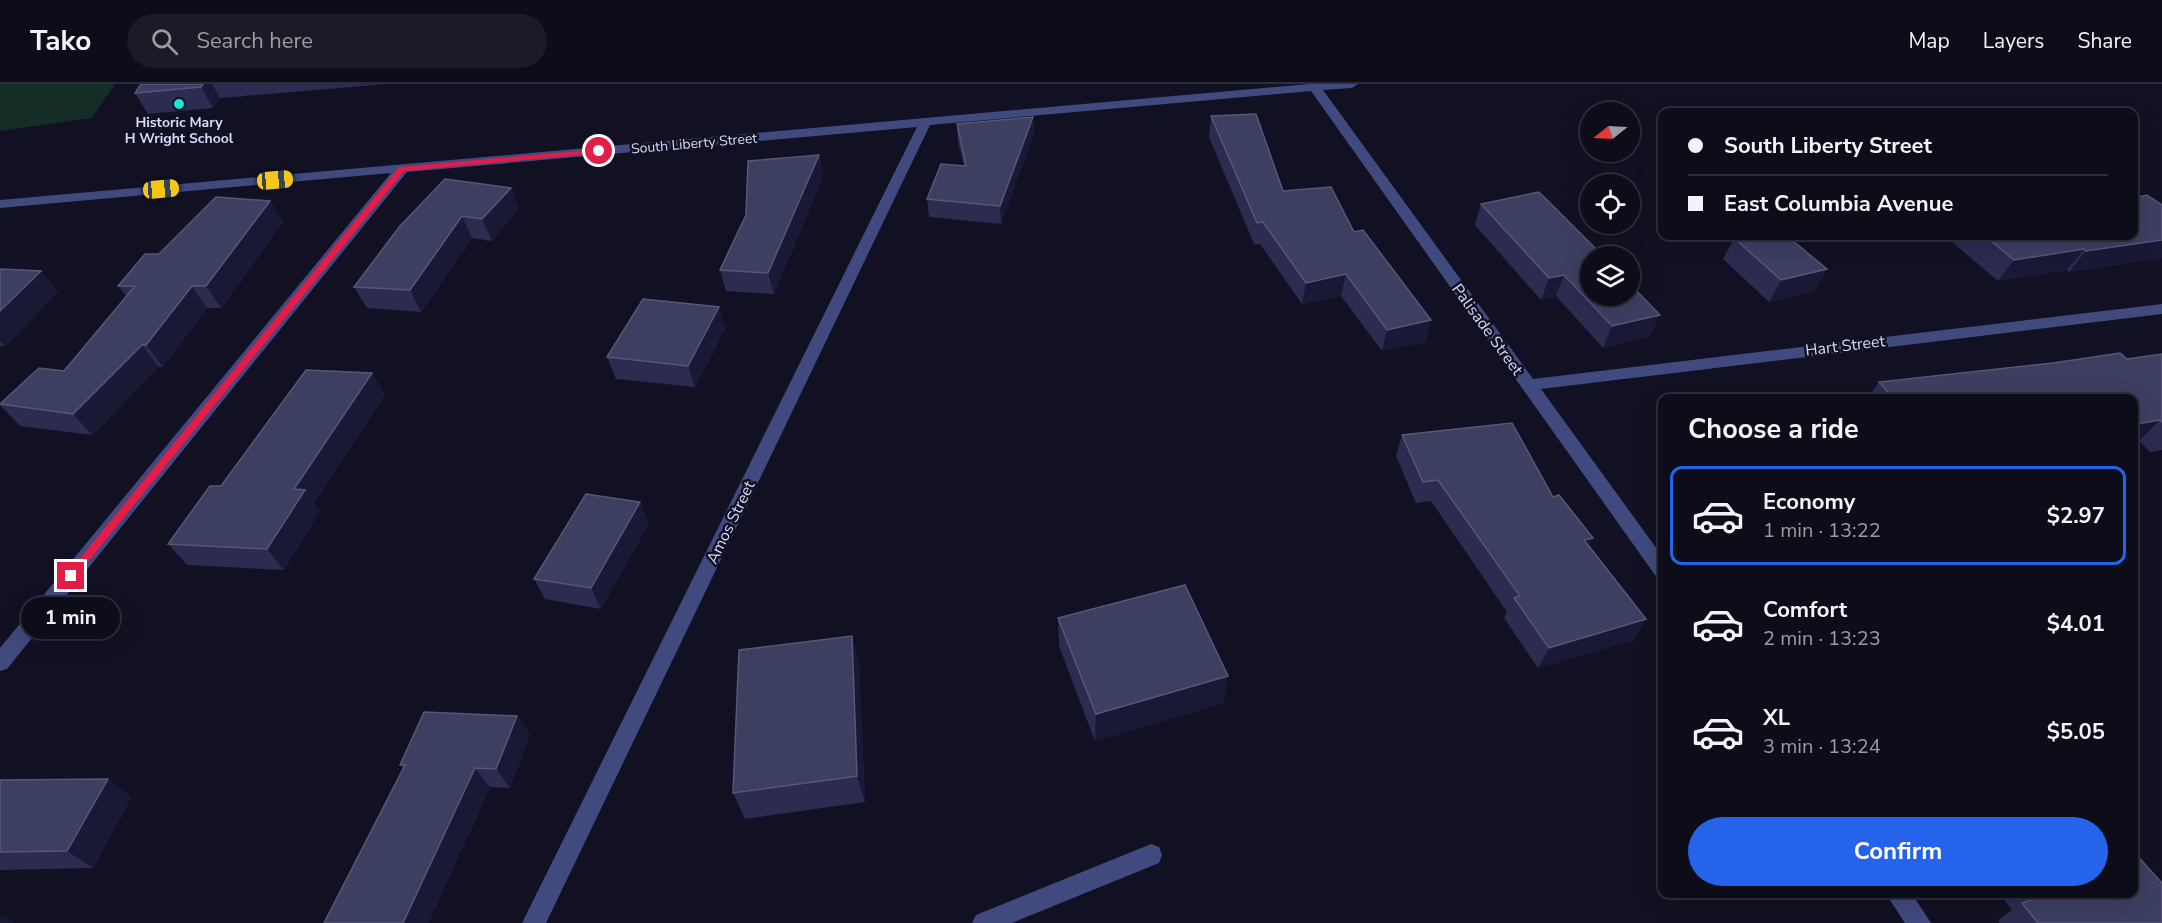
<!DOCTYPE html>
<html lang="en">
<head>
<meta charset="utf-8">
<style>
  :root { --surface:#0d0d1a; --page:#1b1b27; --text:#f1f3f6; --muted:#9a9ca2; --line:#2d2d39; --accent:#2563eb }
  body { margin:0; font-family:"Nunito Sans",sans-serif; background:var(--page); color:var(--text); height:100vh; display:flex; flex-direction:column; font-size:22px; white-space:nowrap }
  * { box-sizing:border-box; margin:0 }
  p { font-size:20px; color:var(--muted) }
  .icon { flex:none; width:33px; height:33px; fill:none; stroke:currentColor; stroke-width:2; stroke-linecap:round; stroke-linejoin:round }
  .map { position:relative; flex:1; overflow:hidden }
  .drawer { position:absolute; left:1658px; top:310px; width:480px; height:504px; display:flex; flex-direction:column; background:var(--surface); border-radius:12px; box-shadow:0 6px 24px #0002,0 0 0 2px var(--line) }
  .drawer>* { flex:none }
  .guide { position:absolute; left:1658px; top:24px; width:480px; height:132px; border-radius:12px; box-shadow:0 6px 24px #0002,0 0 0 2px var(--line); display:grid; align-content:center; height:132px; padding:0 30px; background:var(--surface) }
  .needle { width:39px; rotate:252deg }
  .tools { position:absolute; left:1580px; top:18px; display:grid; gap:12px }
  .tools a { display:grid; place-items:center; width:60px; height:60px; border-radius:50%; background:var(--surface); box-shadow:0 6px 24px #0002,0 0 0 2px var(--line); font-size:30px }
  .end { position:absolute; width:27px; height:27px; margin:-14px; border:8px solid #e11d48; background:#fff; box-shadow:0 0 0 3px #fff }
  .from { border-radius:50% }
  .bubble { position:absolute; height:42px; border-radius:21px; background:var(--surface); box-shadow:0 6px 24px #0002,0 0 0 2px var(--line); font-size:20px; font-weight:700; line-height:42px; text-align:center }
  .car { position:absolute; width:18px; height:36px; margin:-18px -9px; border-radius:8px; box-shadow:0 0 4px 2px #0007; background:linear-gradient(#f5c518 24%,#345 0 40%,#f5c518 0 76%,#345 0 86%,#f5c518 0) }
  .guide b { display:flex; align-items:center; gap:21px; height:57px; font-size:22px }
  .guide b+b { border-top:2px solid var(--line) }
  .guide i { width:15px; height:15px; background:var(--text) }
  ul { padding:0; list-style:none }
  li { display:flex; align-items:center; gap:18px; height:99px; margin:0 12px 9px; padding:0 18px; border:3px solid transparent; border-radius:12px }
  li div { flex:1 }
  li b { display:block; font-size:22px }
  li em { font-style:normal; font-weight:700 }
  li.on { border-color:var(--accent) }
  li>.icon { width:54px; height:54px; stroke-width:1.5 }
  h2 { padding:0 30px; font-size:27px; line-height:72px }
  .action { display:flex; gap:12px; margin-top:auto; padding:12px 30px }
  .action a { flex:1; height:69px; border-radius:36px; background:var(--accent); color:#fff; font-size:24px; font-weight:700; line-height:69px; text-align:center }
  header { display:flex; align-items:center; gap:36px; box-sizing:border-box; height:84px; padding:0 30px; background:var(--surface); border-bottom:2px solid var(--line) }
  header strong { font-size:28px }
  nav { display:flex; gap:33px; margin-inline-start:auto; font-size:21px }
  .search { width:420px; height:54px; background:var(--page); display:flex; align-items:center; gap:15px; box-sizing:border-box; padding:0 21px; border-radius:33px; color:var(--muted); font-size:22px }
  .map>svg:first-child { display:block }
</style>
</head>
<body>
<header>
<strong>Tako</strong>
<div class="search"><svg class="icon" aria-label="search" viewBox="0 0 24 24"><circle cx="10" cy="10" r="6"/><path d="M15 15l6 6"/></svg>Search here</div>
<nav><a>Map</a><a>Layers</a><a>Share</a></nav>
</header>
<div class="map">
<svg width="2162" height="839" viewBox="0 0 2162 839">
  <rect width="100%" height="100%" fill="#111123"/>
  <polygon fill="#142d27" points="0,0 115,0 92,34 0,47"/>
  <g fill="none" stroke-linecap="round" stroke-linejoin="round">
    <g fill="#404a7e" fill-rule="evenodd">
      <polygon points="1310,0 1358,0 1352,4 1323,6 1533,295 2162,220 2162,230 1541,305 1662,472 1662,493 1655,491 1311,7 930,41 546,839 522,839 917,43 407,88 7,585 0,587 0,564 391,89 0,124 0,116"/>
      <polygon points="1151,760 1159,763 1162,771 1159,779 1012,839 972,839 976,831"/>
      <polygon points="1886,810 1912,810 1931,839 1905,839"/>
    </g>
  </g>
  <g fill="#2b2c4f">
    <polygon points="141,0 386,0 220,14 213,24 148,30 135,9"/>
    <polygon points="1211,32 1283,107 1354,148 1431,236 1425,258 1382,267 1341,212 1302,220 1260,160 1254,160 1209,53"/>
    <polygon points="1033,33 1034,50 1001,140 929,133 927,115 964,82 958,58 957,40"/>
    <polygon points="819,71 823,92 774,210 726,207 720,186"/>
    <polygon points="511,104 519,125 492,157 472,154 421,228 367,224 354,203 400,142"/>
    <polygon points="270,117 283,138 221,224 207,224 163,283 159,283 92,351 20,342 0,321 0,320 64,287 126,212 118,202"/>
    <polygon points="1481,120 1650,252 1603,264 1556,212 1541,216 1475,141"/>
    <polygon points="2162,121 2162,174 2069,188 2067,186 1998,197 1945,152 2133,152"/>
    <polygon points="1734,154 1827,185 1814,207 1769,218 1723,175"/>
    <polygon points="0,185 58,208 5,262 0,262"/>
    <polygon points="725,244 695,303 616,295 607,273"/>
    <polygon points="2162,270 2162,366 2150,368 2139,357 2133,359 2133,315 2127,275"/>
    <polygon points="372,289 385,311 314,419 320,427 284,486 187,481 168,460 221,402"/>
    <polygon points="1879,298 1894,315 1867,315"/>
    <polygon points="1402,351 1553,413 1593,454 1589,461 1646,535 1634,556 1538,584 1504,534 1507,528 1431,417 1416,419 1396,372"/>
    <polygon points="640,418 649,439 601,525 545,515 534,495"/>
    <polygon points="1058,534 1224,619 1095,657 1059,562"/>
    <polygon points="852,552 859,580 865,718 745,735 733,709"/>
    <polygon points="517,632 530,651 510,704 490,703 428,839 324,839 403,684 400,681"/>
    <polygon points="108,695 131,713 93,784 0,786 0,696"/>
    <polygon points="2000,810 2133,810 2162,839 2000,839 1998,836 2012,826"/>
  </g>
  <g fill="#191936">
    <polygon points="203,0 212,0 220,14 213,24 201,3"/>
    <polygon points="1033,33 1034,50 1001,140 1000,122"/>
    <polygon points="819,71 823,92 774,210 768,189"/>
    <polygon points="511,104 519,125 492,157 482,135"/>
    <polygon points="270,117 283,138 221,224 206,202"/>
    <polygon points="462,132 472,154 421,228 410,206"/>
    <polygon points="2162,156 2162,174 2069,188 2086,167"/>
    <polygon points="2084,165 2067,186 1998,197 2014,176"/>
    <polygon points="1827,185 1814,207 1769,218 1781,196"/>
    <polygon points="41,187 58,208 5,262 0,257 0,227"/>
    <polygon points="1346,190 1341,212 1302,220 1306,199"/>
    <polygon points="1564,191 1556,212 1541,216 1549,194"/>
    <polygon points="192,202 207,224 163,283 146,261"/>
    <polygon points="719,223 725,244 695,303 688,282"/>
    <polygon points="1660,231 1650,252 1603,264 1612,242"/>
    <polygon points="1431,236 1425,258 1382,267 1387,246"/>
    <polygon points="142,261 159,283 92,351 73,330"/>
    <polygon points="372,289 385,311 314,419 320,427 284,486 267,465 294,405"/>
    <polygon points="2160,336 2139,357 2133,359 2133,344 2137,340"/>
    <polygon points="640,418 649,439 601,525 591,504"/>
    <polygon points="1593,454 1582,474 1584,456"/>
    <polygon points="1646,535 1634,556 1538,584 1549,564"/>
    <polygon points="852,552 859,580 865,718 857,692"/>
    <polygon points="1228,592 1224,619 1095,657 1096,630"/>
    <polygon points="517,632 530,651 510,704 496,685"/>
    <polygon points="475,684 490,703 428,839 403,839"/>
    <polygon points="108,695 131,713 93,784 67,767"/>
    <polygon points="2,831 15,839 0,839 0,834"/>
  </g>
  <g fill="#3d3f61" stroke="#55577a" stroke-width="1.5">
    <polygon points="141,0 203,0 201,3 135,9"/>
    <polygon points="1256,30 1283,107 1331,103 1354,148 1363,146 1431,236 1387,246 1346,190 1306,199 1263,138 1257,139 1211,32"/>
    <polygon points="1033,33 1000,122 927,115 941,80 966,82 957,40"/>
    <polygon points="819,71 768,189 720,186 746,131 748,77"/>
    <polygon points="445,95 511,104 482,135 462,132 410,206 354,203 400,142"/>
    <polygon points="1539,108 1603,172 1590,172 1590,212 1629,212 1629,199 1660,231 1612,242 1564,191 1549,194 1481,120"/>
    <polygon points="2147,111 2162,121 2162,156 2086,167 2084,165 2014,176 1985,152 2133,152 2133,114"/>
    <polygon points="216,113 270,117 206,202 192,202 146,261 142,261 73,330 0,320 39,284 64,287 135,202 118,202 145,170 159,170"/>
    <polygon points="1744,152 1787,152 1827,185 1781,196 1734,154"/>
    <polygon points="0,185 41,187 0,227"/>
    <polygon points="643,215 719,223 688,282 607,273"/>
    <polygon points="2120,269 2127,275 2162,270 2162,338 2160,336 2137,340 2133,337 2133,315 1894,315 1879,298 2053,279"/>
    <polygon points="306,286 372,289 294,405 305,406 267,465 168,460 210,402 221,402"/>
    <polygon points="1512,339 1553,413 1559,411 1593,454 1584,456 1646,535 1549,564 1514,514 1520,512 1438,396 1423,398 1402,351"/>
    <polygon points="586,410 640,418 591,504 534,495"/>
    <polygon points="1185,501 1228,592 1096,630 1058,534"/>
    <polygon points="852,552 857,692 733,709 739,566"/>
    <polygon points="424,628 517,632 496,685 475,684 403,839 324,839 405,681 400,681"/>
    <polygon points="108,695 67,767 0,768 0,696"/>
    <polygon points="2133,767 2162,799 2162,839 2038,839 2022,819 2040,813 2038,810 2133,810"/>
  </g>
  <polygon fill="#e11d48" points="599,65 602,69 404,87 75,494 68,494 68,489 399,83"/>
  <circle fill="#15e8d1" stroke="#111123" stroke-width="2" cx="179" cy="20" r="6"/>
  <g text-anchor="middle" stroke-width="5" stroke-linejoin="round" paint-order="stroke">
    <g font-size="14" font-weight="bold" fill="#d6dafb" stroke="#111123">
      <text x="179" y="43">Historic Mary<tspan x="179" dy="16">H Wright School</tspan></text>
    </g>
    <g font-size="14" fill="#d6dafb" stroke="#111123">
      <text transform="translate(694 59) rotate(-5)" y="5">South Liberty Street</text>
    </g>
    <g font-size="16" fill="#d6dafb" stroke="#111123">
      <text transform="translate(1488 245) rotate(54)" y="6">Palisade Street</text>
      <text transform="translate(1845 261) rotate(-7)" y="6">Hart Street</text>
      <text transform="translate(730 438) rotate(-64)" y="6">Amos Street</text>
    </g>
  </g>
</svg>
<div class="tools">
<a><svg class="needle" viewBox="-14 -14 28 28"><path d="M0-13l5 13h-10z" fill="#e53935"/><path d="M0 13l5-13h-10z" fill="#9a9ca2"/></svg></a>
<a><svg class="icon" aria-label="locate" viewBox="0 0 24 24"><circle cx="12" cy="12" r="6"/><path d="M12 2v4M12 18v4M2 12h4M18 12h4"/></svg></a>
<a><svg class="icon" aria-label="layers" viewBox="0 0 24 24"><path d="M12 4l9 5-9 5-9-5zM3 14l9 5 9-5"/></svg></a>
</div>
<i class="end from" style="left:599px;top:67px"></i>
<i class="end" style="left:71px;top:492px"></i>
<div class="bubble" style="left:21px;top:513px;width:99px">1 min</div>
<i class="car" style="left:275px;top:96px;rotate:85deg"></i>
<i class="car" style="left:161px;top:105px;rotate:85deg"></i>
<div class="guide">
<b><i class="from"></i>South Liberty Street</b>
<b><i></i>East Columbia Avenue</b>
</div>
<section class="drawer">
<h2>Choose a ride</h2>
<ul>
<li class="on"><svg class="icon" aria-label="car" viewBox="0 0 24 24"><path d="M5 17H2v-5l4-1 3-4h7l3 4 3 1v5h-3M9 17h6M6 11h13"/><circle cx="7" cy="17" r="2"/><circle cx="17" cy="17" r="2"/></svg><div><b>Economy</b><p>1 min · 13:22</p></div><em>$2.97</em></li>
<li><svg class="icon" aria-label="car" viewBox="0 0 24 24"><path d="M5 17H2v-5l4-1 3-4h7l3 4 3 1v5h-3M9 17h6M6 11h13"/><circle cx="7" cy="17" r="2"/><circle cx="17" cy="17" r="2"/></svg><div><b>Comfort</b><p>2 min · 13:23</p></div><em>$4.01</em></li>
<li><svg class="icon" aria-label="car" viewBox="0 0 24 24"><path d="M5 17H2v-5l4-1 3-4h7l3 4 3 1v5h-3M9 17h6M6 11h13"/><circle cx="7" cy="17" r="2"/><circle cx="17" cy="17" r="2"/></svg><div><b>XL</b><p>3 min · 13:24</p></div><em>$5.05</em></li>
</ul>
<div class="action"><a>Confirm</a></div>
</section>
</div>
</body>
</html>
